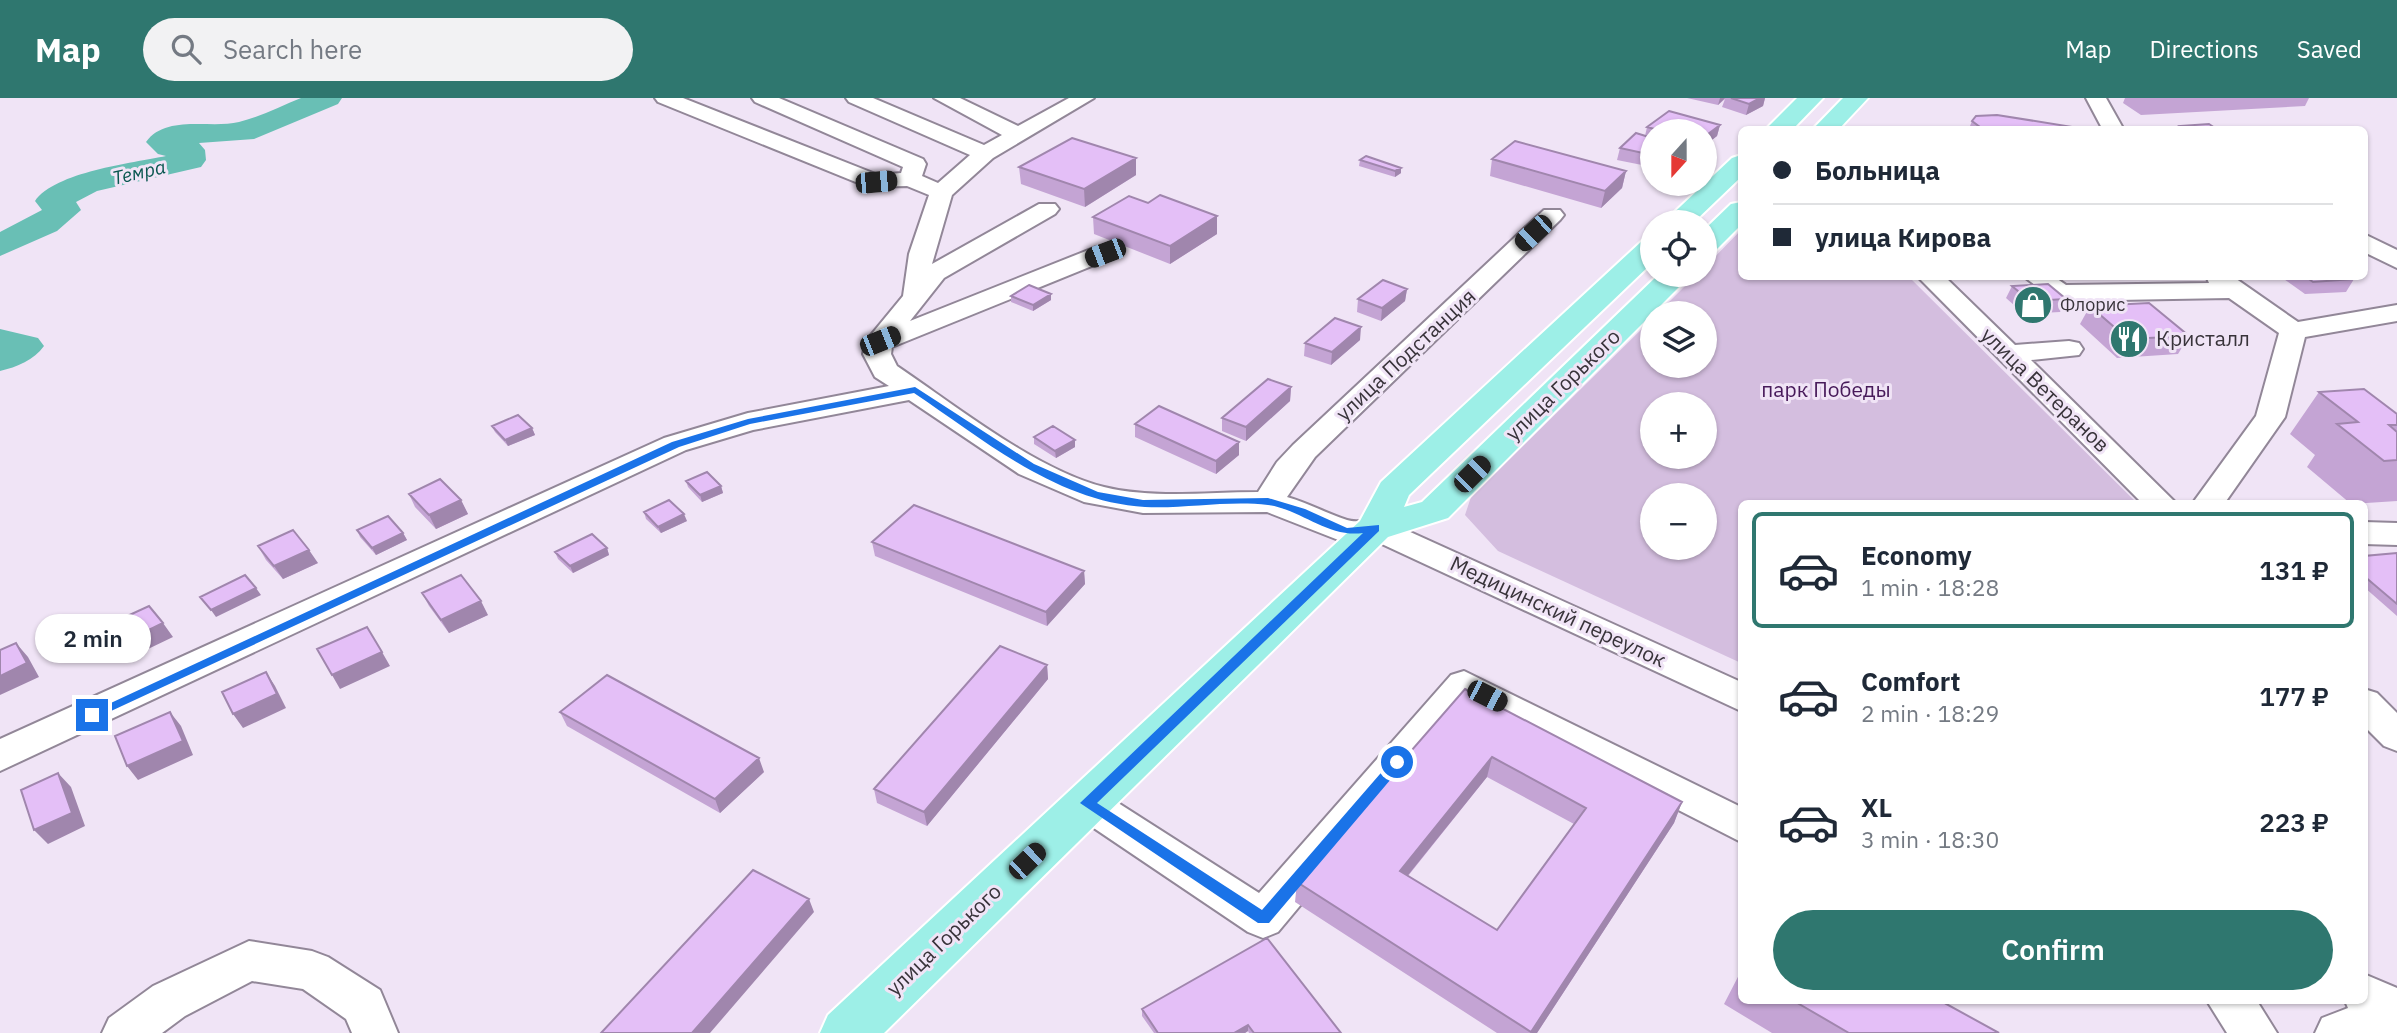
<!DOCTYPE html>
<html lang="en">
<head>
<meta charset="utf-8">
<style>
  :root { --surface:#fff; --page:#f2f2f3; --text:#1f2937; --muted:#747a83; --line:#e0e1e3; --accent:#2f776f }
  body { margin:0; font-family:"IBM Plex Sans",sans-serif; background:var(--page); color:var(--text); height:100vh; display:flex; flex-direction:column; font-size:26px; white-space:nowrap }
  * { box-sizing:border-box; margin:0 }
  p { font-size:23px; color:var(--muted) }
  .icon { flex:none; width:38px; height:38px; fill:none; stroke:currentColor; stroke-width:2; stroke-linecap:round; stroke-linejoin:round }
  .map { position:relative; flex:1; overflow:hidden }
  .details { position:absolute; left:1738px; top:402px; width:630px; height:504px; display:flex; flex-direction:column; background:var(--surface); border-radius:10px; box-shadow:0 2px 5px #0004 }
  .details>* { flex:none }
  .banner { position:absolute; left:1738px; top:28px; width:630px; height:154px; border-radius:10px; box-shadow:0 2px 5px #0004; display:grid; align-content:center; height:154px; padding:0 35px; background:var(--surface) }
  .needle { width:46px; rotate:201deg }
  .buttons { position:absolute; left:1640px; top:21px; display:grid; gap:14px }
  .buttons a { display:grid; place-items:center; width:77px; height:77px; border-radius:50%; background:var(--surface); box-shadow:0 2px 5px #0004; font-size:35px }
  .end { position:absolute; width:32px; height:32px; margin:-16px; border:9px solid #1a73e8; background:#fff; box-shadow:0 0 0 4px #fff }
  .from { border-radius:50% }
  .bubble { position:absolute; height:49px; border-radius:24px; background:var(--surface); box-shadow:0 2px 5px #0004; font-size:23px; font-weight:600; line-height:49px; text-align:center }
  .car { position:absolute; width:21px; height:42px; margin:-21px -10px; border-radius:9px; box-shadow:0 0 5px 2px #0007; background:linear-gradient(#222 24%,#8ab4d8 0 40%,#222 0 76%,#8ab4d8 0 86%,#222 0) }
  .banner b { display:flex; align-items:center; gap:24px; height:66px; font-size:26px }
  .banner b+b { border-top:2px solid var(--line) }
  .banner i { width:18px; height:18px; background:var(--text) }
  ul { padding:12px 0 0; list-style:none }
  li { display:flex; align-items:center; gap:21px; height:116px; margin:0 14px 10px; padding:0 21px; border:4px solid transparent; border-radius:10px }
  li div { flex:1 }
  li b { display:block; font-size:26px }
  li em { font-style:normal; font-weight:600 }
  li.on { border-color:var(--accent) }
  li>.icon { width:63px; height:63px; stroke-width:1.5 }
  .button { display:flex; gap:14px; margin-top:auto; padding:14px 35px }
  .button a { flex:1; height:80px; border-radius:42px; background:var(--accent); color:#fff; font-size:28px; font-weight:600; line-height:80px; text-align:center }
  header { display:flex; align-items:center; gap:42px; box-sizing:border-box; height:98px; padding:0 35px; background:var(--accent); color:#fff }
  header strong { font-size:33px }
  nav { display:flex; gap:38px; margin-inline-start:auto; font-size:24px }
  .search { width:490px; height:63px; background:var(--page); display:flex; align-items:center; gap:18px; box-sizing:border-box; padding:0 24px; border-radius:38px; color:var(--muted); font-size:26px }
  .map>svg:first-child { display:block }
  .green { fill:#d4bedf; fill-rule:evenodd }
  .lines { fill:none; stroke-linecap:round; stroke-linejoin:round }
  .river { fill:#69bfb5; fill-rule:evenodd }
  .minor-casing { stroke:#928798; stroke-width:4 }
  .major-casing { stroke:#fff; stroke-width:4 }
  .minor { fill:#fff; fill-rule:evenodd }
  .major { fill:#9defe7; fill-rule:evenodd }
  .wall { fill:#c4a4d4; fill-rule:evenodd }
  .shaded-wall { fill:#a086ad }
  .building { fill:#e4bff7; stroke:#a086ad; stroke-width:2; fill-rule:evenodd }
  .route { fill:#1a73e8 }
  .labels { text-anchor:middle; stroke-width:6; stroke-linejoin:round; paint-order:stroke }
  .far-poi-label { font-size:18px; fill:#38333a; stroke:#f0e4f6; text-anchor:start }
  .far-water-label { font-size:19px; font-style:italic; fill:#08564f; stroke:#f0e4f6 }
  .poi-label { font-size:21px; fill:#38333a; stroke:#f0e4f6; text-anchor:start }
  .street-label { font-size:21px; fill:#38333a; stroke:#f0e4f6 }
  .park-label { font-size:21px; fill:#471a5a; stroke:#f0e4f6 }
</style>
</head>
<body>
<header>
<strong>Map</strong>
<div class="search"><svg class="icon" aria-label="search" viewBox="0 0 24 24"><circle cx="10" cy="10" r="6"/><path d="M15 15l6 6"/></svg>Search here</div>
<nav><a>Map</a><a>Directions</a><a>Saved</a></nav>
</header>
<div class="map">
<svg width="2397" height="935" viewBox="0 0 2397 935">
  <rect width="100%" height="100%" fill="#f0e4f6"/>
  <path class="green" d="M 1741,132 L 1741,178 L 1909,179 L 2138,406 L 1741,406 L 1741,565 L 1498,453 L 1465,417 L 1471,399 L 1652,221 L 1652,268 L 1704,268 L 1704,215 L 1658,215 L 1696,177 L 1704,177 L 1705,169 ZM 1652,306 L 1704,306 L 1704,359 L 1652,359 ZM 1652,397 L 1704,397 L 1704,450 L 1652,450 Z"/>
  <g class="lines">
    <path class="river" d="M 301,0 L 342,0 L 338,6 L 254,41 L 199,45 L 205,52 L 206,62 L 201,69 L 97,93 L 76,104 L 81,112 L 57,133 L 0,158 L 0,134 L 42,112 L 35,103 C 55,74 132,65 166,58 L 158,56 L 146,44 C 166,16 211,31 239,24 C 260,19 281,8 301,0 Z
      M 0,231 L 38,240 L 44,248 C 34,262 17,269 0,273 Z"/>
    <g class="minor-casing">
      <path id="minor" d="M 655,0 L 683,0 L 878,77 L 901,75 L 903,69 L 755,4 L 752,0 L 779,0 L 923,61 L 926,66 L 922,78 L 938,85 L 970,57 L 849,4 L 846,0 L 873,0 L 984,47 L 1002,37 L 934,0 L 960,0 L 1018,28 L 1069,0 L 1094,0 L 993,60 L 952,97 L 932,166 L 1039,106 L 1055,106 L 1059,111 L 1055,116 L 944,180 L 910,223 L 1096,149 L 1114,149 L 1117,154 L 1114,159 L 892,249 L 891,256 L 897,268 C 955,307 1036,372 1104,389 C 1153,401 1208,394 1258,394 L 1277,364 L 1293,347 L 1544,112 L 1560,112 L 1564,117 L 1560,122 L 1315,359 L 1287,399 C 1308,405 1326,415 1347,422 C 1359,426 1373,419 1386,423 L 1741,584 L 1741,613 L 1371,441 L 1346,445 L 1267,414 L 1143,415 L 1084,404 L 1019,376 L 909,302 L 753,332 L 686,352 L 0,673 L 0,641 L 664,340 L 748,315 L 889,288 L 875,279 L 863,256 L 866,243 L 903,198 L 909,156 L 929,97 L 907,88 L 868,89 L 658,4 Z
        M 2086,0 L 2106,0 L 2124,32 L 2103,32 Z
        M 2364,136 L 2397,152 L 2397,170 L 2364,154 Z
        M 1917,178 L 1944,178 L 2015,247 L 2069,243 L 2079,245 L 2083,251 L 2079,257 L 2031,262 L 2177,406 L 2143,406 Z
        M 2023,178 L 2053,178 L 2066,187 L 2209,185 L 2206,178 L 2232,178 L 2298,224 L 2397,207 L 2397,223 L 2305,239 L 2285,319 L 2224,406 L 2192,406 L 2256,318 L 2279,235 L 2229,200 L 2061,203 L 2052,200 Z
        M 2364,424 L 2397,425 L 2397,447 L 2364,446 Z
        M 1464,573 L 1741,709 L 1741,744 L 1469,605 L 1278,834 L 1263,840 L 1248,834 L 1073,716 L 1067,705 L 1073,694 L 1087,689 L 1101,694 L 1259,795 L 1451,577 Z
        M 2364,591 L 2377,595 L 2397,615 L 2397,653 L 2384,648 L 2364,628 Z
        M 249,843 L 312,853 L 328,859 L 380,892 L 398,935 L 352,935 L 346,921 L 303,891 L 252,883 L 185,918 L 162,935 L 102,935 L 109,920 L 153,888 Z
        M 2364,876 L 2397,890 L 2397,935 L 2315,935 L 2322,920 L 2348,910 L 2345,903 L 2364,903 Z
        M 2207,903 L 2257,903 L 2277,935 L 2227,935 Z"/>
    </g>
    <g class="major-casing">
      <path id="major" d="M 1797,0 L 1823,0 L 1792,32 L 1765,32 Z
        M 1843,0 L 1868,0 L 1838,32 L 1812,32 Z
        M 1741,57 L 1741,79 L 1694,124 L 1664,124 L 1732,60 Z
        M 1741,104 L 1741,127 L 1714,154 L 1704,156 L 1704,132 L 1731,106 Z
        M 1652,141 L 1652,165 L 1409,397 L 1404,409 L 1422,404 L 1658,177 L 1689,177 L 1685,183 L 1448,420 L 1388,439 L 884,935 L 820,935 L 828,917 L 1360,423 L 1381,384 L 1642,143 Z"/>
    </g>
    <use href="#minor" class="minor"/>
    <use href="#major" class="major"/>
  </g>
  <path class="wall" d="M 1687,0 L 1765,0 L 1763,8 L 1746,17 L 1722,9 L 1725,1 L 1718,7 Z
    M 2125,0 L 2309,0 L 2305,8 L 2141,17 L 2123,5 Z
    M 1972,23 L 2085,31 L 1974,32 L 1970,28 Z
    M 1720,27 L 1717,38 L 1704,48 L 1704,33 L 1652,33 L 1652,69 L 1617,62 L 1620,50 L 1645,38 L 1647,29 Z
    M 1492,61 L 1626,73 L 1622,90 L 1601,110 L 1490,78 Z
    M 1360,62 L 1401,75 L 1395,79 L 1359,68 Z
    M 1019,69 L 1136,77 L 1085,109 L 1021,86 Z
    M 1148,105 L 1217,118 L 1217,136 L 1170,166 L 1094,136 L 1093,119 Z
    M 2282,178 L 2350,178 L 2354,181 L 2346,194 L 2305,196 L 2281,179 Z
    M 2012,188 L 2066,201 L 2060,214 L 2024,216 L 2006,200 Z
    M 1407,191 L 1405,203 L 1381,223 L 1357,214 L 1358,201 Z
    M 1051,196 L 1051,202 L 1033,213 L 1011,204 L 1011,198 Z
    M 2090,208 L 2189,238 L 2178,256 L 2117,260 L 2080,226 Z
    M 1360,242 L 1331,267 L 1304,258 L 1305,245 Z
    M 1291,289 L 1290,303 L 1246,343 L 1222,333 L 1222,320 Z
    M 2319,294 L 2397,316 L 2397,403 L 2351,406 L 2307,369 L 2315,357 L 2290,336 Z
    M 1135,326 L 1239,357 L 1216,376 L 1135,339 Z
    M 492,328 L 532,330 L 535,337 L 508,348 L 495,334 Z
    M 1034,339 L 1075,349 L 1056,360 L 1034,346 Z
    M 686,383 L 721,388 L 723,395 L 702,404 L 688,389 Z
    M 409,396 L 461,402 L 468,416 L 436,431 L 415,409 Z
    M 644,414 L 687,423 L 661,435 L 646,421 Z
    M 357,432 L 403,435 L 407,442 L 376,457 L 360,439 Z
    M 872,444 L 1084,473 L 1085,486 L 1047,528 L 875,458 Z
    M 258,448 L 318,465 L 283,481 L 266,462 Z
    M 607,450 L 609,457 L 573,475 L 558,461 L 555,454 Z
    M 2397,455 L 2397,518 L 2364,489 L 2364,458 Z
    M 422,495 L 488,517 L 449,535 L 429,508 Z
    M 1047,567 L 1048,581 L 927,728 L 877,705 L 874,691 Z
    M 1465,591 L 1682,704 L 1674,725 L 1537,935 L 1497,935 L 1295,804 L 1297,784 ZM 1487,679 L 1574,726 L 1497,832 L 1408,778 Z
    M 560,614 L 764,674 L 720,715 L 567,628 Z
    M 1741,873 L 1741,903 L 1941,903 L 1999,935 L 1772,935 L 1724,906 Z
    M 1142,911 L 1341,935 L 1249,935 L 1248,933 L 1245,935 L 1154,935 L 1142,918 Z"/>
  <path class="shaded-wall" d="M 1720,0 L 1725,0 L 1718,7 Z
    M 1760,0 L 1765,0 L 1763,8 L 1746,17 L 1749,6 Z
    M 1720,27 L 1717,38 L 1704,48 L 1704,39 Z
    M 1136,60 L 1136,77 L 1085,109 L 1084,91 Z
    M 1401,70 L 1401,75 L 1395,79 L 1395,73 Z
    M 1626,73 L 1622,90 L 1601,110 L 1605,93 Z
    M 1217,118 L 1217,136 L 1170,166 L 1170,148 Z
    M 1407,191 L 1405,203 L 1381,223 L 1382,210 Z
    M 1051,196 L 1051,202 L 1033,213 L 1033,207 Z
    M 1361,229 L 1360,242 L 1331,267 L 1332,254 Z
    M 1291,289 L 1290,303 L 1246,343 L 1246,329 Z
    M 532,330 L 535,337 L 508,348 L 505,342 Z
    M 1075,342 L 1075,349 L 1056,360 L 1055,353 Z
    M 1239,344 L 1239,357 L 1216,376 L 1216,363 Z
    M 721,388 L 723,395 L 702,404 L 700,397 Z
    M 461,402 L 468,416 L 436,431 L 429,417 Z
    M 684,416 L 687,423 L 661,435 L 658,429 Z
    M 403,435 L 407,442 L 376,457 L 372,450 Z
    M 607,450 L 609,457 L 573,475 L 570,468 Z
    M 309,452 L 318,465 L 283,481 L 274,468 Z
    M 1084,473 L 1085,486 L 1047,528 L 1046,514 Z
    M 256,490 L 261,497 L 216,519 L 211,512 Z
    M 481,503 L 488,517 L 449,535 L 441,522 Z
    M 163,525 L 173,539 L 123,563 L 112,550 Z
    M 16,545 L 28,559 L 39,579 L 0,597 L 0,578 Z
    M 382,554 L 390,568 L 340,591 L 332,577 Z
    M 1047,567 L 1048,581 L 927,728 L 924,714 Z
    M 266,574 L 275,588 L 286,610 L 243,630 L 233,616 Z
    M 170,614 L 181,628 L 193,657 L 138,682 L 127,668 Z
    M 1492,659 L 1487,679 L 1396,792 L 1400,773 Z
    M 759,660 L 764,674 L 720,715 L 715,701 Z
    M 58,675 L 71,689 L 85,728 L 48,746 L 34,732 Z
    M 1682,704 L 1674,725 L 1537,935 L 1531,935 Z
    M 809,801 L 814,814 L 710,935 L 692,935 Z
    M 1248,927 L 1248,933 L 1245,935 L 1234,935 Z"/>
  <path class="building" d="M 1731,0 L 1760,0 L 1749,6 Z
    M 1669,13 L 1720,27 L 1704,39 L 1704,33 L 1662,33 L 1647,29 Z
    M 1997,17 L 2085,31 L 2085,32 L 1984,32 L 1972,23 L 1976,18 Z
    M 2209,26 L 2218,32 L 2186,32 L 2180,28 Z
    M 1636,35 L 1652,40 L 1652,57 L 1620,50 Z
    M 1072,40 L 1136,60 L 1084,91 L 1019,69 Z
    M 1515,43 L 1626,73 L 1605,93 L 1492,61 Z
    M 1366,58 L 1401,70 L 1395,73 L 1360,62 Z
    M 1160,97 L 1217,118 L 1170,148 L 1093,119 L 1129,98 L 1148,105 Z
    M 2305,178 L 2350,178 L 2354,181 L 2313,184 Z
    M 1383,182 L 1407,191 L 1382,210 L 1358,201 Z
    M 2048,186 L 2066,201 L 2030,203 L 2012,188 Z
    M 1029,187 L 1051,196 L 1033,207 L 1011,198 Z
    M 2149,205 L 2189,238 L 2128,241 L 2090,208 Z
    M 1335,220 L 1361,229 L 1332,254 L 1305,245 Z
    M 1268,281 L 1291,289 L 1246,329 L 1222,320 Z
    M 2364,291 L 2397,316 L 2397,327 L 2389,327 L 2397,334 L 2397,362 L 2384,363 L 2337,326 L 2358,324 L 2319,294 Z
    M 1159,308 L 1239,344 L 1216,363 L 1135,326 Z
    M 518,317 L 532,330 L 505,342 L 492,328 Z
    M 1053,328 L 1075,342 L 1055,353 L 1034,339 Z
    M 707,374 L 721,388 L 700,397 L 686,383 Z
    M 440,381 L 461,402 L 429,417 L 409,396 Z
    M 669,402 L 684,416 L 658,429 L 644,414 Z
    M 914,407 L 1084,473 L 1046,514 L 872,444 Z
    M 388,418 L 403,435 L 372,450 L 357,432 Z
    M 293,432 L 309,452 L 274,468 L 258,448 Z
    M 592,436 L 607,450 L 570,468 L 555,454 Z
    M 2397,455 L 2397,506 L 2364,478 L 2364,458 Z
    M 245,477 L 256,490 L 211,512 L 200,499 Z
    M 461,477 L 481,503 L 441,522 L 422,495 Z
    M 149,508 L 163,525 L 112,550 L 99,531 Z
    M 367,529 L 382,554 L 332,577 L 317,551 Z
    M 16,545 L 27,565 L 0,578 L 0,552 Z
    M 1000,548 L 1047,567 L 924,714 L 874,691 Z
    M 266,574 L 277,596 L 233,616 L 222,594 Z
    M 607,577 L 759,660 L 715,701 L 560,614 Z
    M 1465,591 L 1682,704 L 1531,934 L 1297,784 ZM 1492,659 L 1586,710 L 1497,832 L 1400,773 Z
    M 170,614 L 183,643 L 127,668 L 115,638 Z
    M 58,675 L 72,715 L 34,732 L 21,692 Z
    M 753,772 L 809,801 L 692,935 L 601,935 Z
    M 1267,840 L 1341,935 L 1254,935 L 1248,927 L 1234,935 L 1158,935 L 1142,911 Z
    M 1794,903 L 1941,903 L 1999,935 L 1849,935 Z"/>
  <path class="route" d="M 915,289 L 1034,366 L 1098,394 L 1143,402 L 1268,400 L 1305,411 L 1347,430 L 1379,427 L 1379,433 L 1097,705 L 1262,812 L 1393,661 L 1402,661 L 1402,668 L 1269,825 L 1258,825 L 1080,705 L 1363,435 C 1328,440 1302,412 1268,407 C 1228,402 1185,411 1145,409 C 1057,404 984,342 914,295 L 750,326 L 679,349 L 96,620 L 92,621 L 85,617 L 672,344 L 748,321 Z"/>
  <defs>
    <g id="shop-disc" transform="scale(2.0125)"><circle r="9.5" fill="#2f776f" stroke="#f0e4f6"/><path d="M-5-2.5h2.3a2.7 3.5 0 0 1 5.4 0H5L5.5 6h-11ZM-1.5-2.5h3a1.5 2.3 0 0 0-3 0Z" fill="#fff"/></g>
    <g id="restaurant-disc" transform="scale(2.0125)"><circle r="9.5" fill="#2f776f" stroke="#f0e4f6"/><path d="M-5-6h1v4h1v-4h1v4h1v-4h1v5L-1.5 .5V6h-2V.5L-5-1ZM5-6V6H3V1.5H1.5Q1.5-4 5-6Z" fill="#fff"/></g>
  </defs>
  <g fill-rule="evenodd">
    <use href="#shop-disc" x="2033" y="207"/>
    <use href="#restaurant-disc" x="2129" y="241"/>
  </g>
  <g class="labels">
    <g class="far-poi-label">
      <text x="2060" y="213">Флорис</text>
    </g>
    <g class="far-water-label">
      <text transform="translate(139 74) rotate(-13)" y="7">Темра</text>
    </g>
    <g class="poi-label">
      <text x="2156" y="248">Кристалл</text>
    </g>
    <g class="street-label">
      <text transform="translate(1406 257) rotate(-43)" y="7">улица Подстанция</text>
      <text transform="translate(1563 287) rotate(-44)" y="7">улица Горького</text>
      <text transform="translate(2045 292) rotate(44)" y="7">улица Ветеранов</text>
      <text transform="translate(1558 514) rotate(25)" y="7">Медицинский переулок</text>
      <text transform="translate(944 842) rotate(-44)" y="7">улица Горького</text>
    </g>
    <g class="park-label">
      <text x="1826" y="299">парк Победы</text>
    </g>
  </g>
</svg>
<div class="buttons">
<a><svg class="needle" viewBox="-14 -14 28 28"><path d="M0-13l5 13h-10z" fill="#e53935"/><path d="M0 13l5-13h-10z" fill="#747a83"/></svg></a>
<a><svg class="icon" aria-label="locate" viewBox="0 0 24 24"><circle cx="12" cy="12" r="6"/><path d="M12 2v4M12 18v4M2 12h4M18 12h4"/></svg></a>
<a><svg class="icon" aria-label="layers" viewBox="0 0 24 24"><path d="M12 4l9 5-9 5-9-5zM3 14l9 5 9-5"/></svg></a>
<a>+</a>
<a>−</a>
</div>
<i class="end from" style="left:1397px;top:664px"></i>
<i class="end" style="left:92px;top:617px"></i>
<div class="bubble" style="left:35px;top:516px;width:116px">2 min</div>
<i class="car" style="left:876px;top:84px;rotate:85deg"></i>
<i class="car" style="left:1533px;top:135px;rotate:227deg"></i>
<i class="car" style="left:1105px;top:155px;rotate:249deg"></i>
<i class="car" style="left:880px;top:243px;rotate:68deg"></i>
<i class="car" style="left:1472px;top:376px;rotate:45deg"></i>
<i class="car" style="left:1487px;top:598px;rotate:117deg"></i>
<i class="car" style="left:1027px;top:763px;rotate:46deg"></i>
<div class="banner">
<b><i class="from"></i>Больница</b>
<b><i></i>улица Кирова</b>
</div>
<section class="details">
<ul>
<li class="on"><svg class="icon" aria-label="car" viewBox="0 0 24 24"><path d="M5 17H2v-5l4-1 3-4h7l3 4 3 1v5h-3M9 17h6M6 11h13"/><circle cx="7" cy="17" r="2"/><circle cx="17" cy="17" r="2"/></svg><div><b>Economy</b><p>1 min · 18:28</p></div><em>131 ₽</em></li>
<li><svg class="icon" aria-label="car" viewBox="0 0 24 24"><path d="M5 17H2v-5l4-1 3-4h7l3 4 3 1v5h-3M9 17h6M6 11h13"/><circle cx="7" cy="17" r="2"/><circle cx="17" cy="17" r="2"/></svg><div><b>Comfort</b><p>2 min · 18:29</p></div><em>177 ₽</em></li>
<li><svg class="icon" aria-label="car" viewBox="0 0 24 24"><path d="M5 17H2v-5l4-1 3-4h7l3 4 3 1v5h-3M9 17h6M6 11h13"/><circle cx="7" cy="17" r="2"/><circle cx="17" cy="17" r="2"/></svg><div><b>XL</b><p>3 min · 18:30</p></div><em>223 ₽</em></li>
</ul>
<div class="button"><a>Confirm</a></div>
</section>
</div>
</body>
</html>
